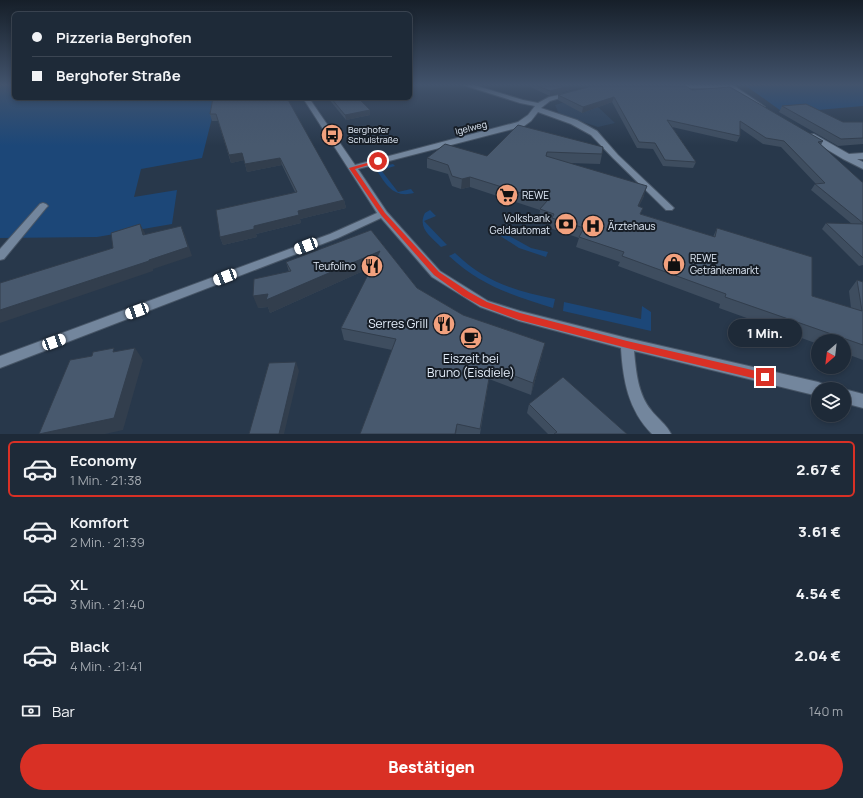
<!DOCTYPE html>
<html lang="de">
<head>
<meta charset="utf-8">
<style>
  :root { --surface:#1e2a38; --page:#263240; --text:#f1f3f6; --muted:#a1a7ae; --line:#3c4653; --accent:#d93025 }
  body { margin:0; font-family:Manrope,sans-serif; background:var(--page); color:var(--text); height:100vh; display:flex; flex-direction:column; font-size:15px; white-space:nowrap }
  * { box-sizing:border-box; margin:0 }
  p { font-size:13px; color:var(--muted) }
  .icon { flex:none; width:22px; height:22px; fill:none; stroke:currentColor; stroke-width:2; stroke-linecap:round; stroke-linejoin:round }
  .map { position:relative; height:434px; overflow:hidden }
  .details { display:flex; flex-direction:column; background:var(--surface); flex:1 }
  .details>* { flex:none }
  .guide { position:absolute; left:12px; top:12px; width:400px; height:88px; border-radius:6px; box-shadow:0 2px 6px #0003,0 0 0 1px var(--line); display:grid; align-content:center; height:88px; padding:0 20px; background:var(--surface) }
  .needle { width:26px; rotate:208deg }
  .buttons { position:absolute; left:811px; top:334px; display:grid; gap:8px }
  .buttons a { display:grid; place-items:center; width:40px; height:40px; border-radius:50%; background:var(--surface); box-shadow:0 2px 6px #0003,0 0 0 1px var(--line); font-size:20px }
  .end { position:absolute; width:18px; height:18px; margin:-9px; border:5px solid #d93025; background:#fff; box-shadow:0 0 0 2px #fff }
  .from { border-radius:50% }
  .bubble { position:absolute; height:28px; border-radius:14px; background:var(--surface); box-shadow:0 2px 6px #0003,0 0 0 1px var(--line); font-size:13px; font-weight:800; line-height:28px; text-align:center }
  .car { position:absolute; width:12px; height:24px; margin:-12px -6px; border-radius:5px; box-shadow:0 0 3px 1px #0007; background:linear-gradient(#fff 24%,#345 0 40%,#fff 0 76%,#345 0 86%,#fff 0) }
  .guide b { display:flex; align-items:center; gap:14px; height:38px; font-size:15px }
  .guide b+b { border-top:1px solid var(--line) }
  .guide i { width:10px; height:10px; background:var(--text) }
  ul { padding:7px 0 0; list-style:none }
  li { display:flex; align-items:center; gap:12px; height:56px; margin:0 8px 6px; padding:0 12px; border:2px solid transparent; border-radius:6px }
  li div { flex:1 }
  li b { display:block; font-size:15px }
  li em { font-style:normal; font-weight:800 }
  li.current { border-color:var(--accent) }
  li>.icon { width:36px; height:36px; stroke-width:1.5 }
  .pay { display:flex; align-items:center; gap:10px; height:44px; padding:0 20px; font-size:15px }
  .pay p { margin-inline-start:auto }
  .button { display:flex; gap:8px; margin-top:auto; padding:8px 20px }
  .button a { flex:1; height:46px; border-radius:24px; background:var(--accent); color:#fff; font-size:16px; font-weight:800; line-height:46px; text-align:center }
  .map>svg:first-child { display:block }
  .built { fill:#2c415a }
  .green { fill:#1c4778 }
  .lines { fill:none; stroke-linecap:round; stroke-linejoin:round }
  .minor-casing { stroke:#475566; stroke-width:2 }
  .minor { fill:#73869d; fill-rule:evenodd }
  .wall { fill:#3e4d5f }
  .shaded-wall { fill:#323e4d }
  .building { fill:#48596e; stroke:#323e4d }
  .route { fill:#d93025 }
  .labels { text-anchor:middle; stroke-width:4; stroke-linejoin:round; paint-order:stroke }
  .far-street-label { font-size:9px; fill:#e4eefb; stroke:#171e27 }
  .far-poi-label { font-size:9px; fill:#e4eefb; stroke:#171e27; text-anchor:start }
  .poi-label { font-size:10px; fill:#e4eefb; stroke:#171e27; text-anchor:start }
  .near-poi-label { font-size:12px; fill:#e4eefb; stroke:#171e27; text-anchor:end }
</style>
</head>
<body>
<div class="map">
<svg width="863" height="434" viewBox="0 0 863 434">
  <rect width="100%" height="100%" fill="#28384b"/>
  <path class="built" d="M 578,98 L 598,107 L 615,123 L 598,127 L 559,114 L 555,105 Z"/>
  <path class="green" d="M 14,85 L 14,98 L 217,98 L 202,158 L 141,169 L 134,197 L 177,190 L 172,224 L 97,237 L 0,238 L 0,86 Z
    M 863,85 L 863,106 L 784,113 L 746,86 Z
    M 393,164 L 395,166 L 381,170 L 398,192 L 411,189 L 414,193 C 394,198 387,186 377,171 L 384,166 Z
    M 430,210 L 436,216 L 424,221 L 447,245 L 441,247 C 431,237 417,228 425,213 Z
    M 504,233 L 531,248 L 548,252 L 546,257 L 519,248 L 499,235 Z
    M 455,253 C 485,282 515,291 555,299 L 553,308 C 512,295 481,286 449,256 Z
    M 564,302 L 641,319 L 642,306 L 651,312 L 651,331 L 563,311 Z"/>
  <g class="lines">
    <g class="minor-casing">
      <path id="minor" d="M 463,85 L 474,85 L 523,100 L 538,103 L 549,97 L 573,92 L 573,94 L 550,101 L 541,108 L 577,120 L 597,131 L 618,155 L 674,208 L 672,210 L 666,210 L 613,158 L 591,135 L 571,124 L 538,112 L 531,121 L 524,126 L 358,169 L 387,212 L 440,271 L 488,301 L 520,311 L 627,338 L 818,382 L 823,384 L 825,389 L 818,389 L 818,396 L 634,351 C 636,372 638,394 651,410 C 657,418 667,425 671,434 L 652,434 C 628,410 623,380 621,348 L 519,321 L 480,307 L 432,277 L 381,218 L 338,238 L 0,368 L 0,356 L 330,234 L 377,213 L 303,98 L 309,98 L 355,165 L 518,122 L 528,115 L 535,106 L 520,103 Z
        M 671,85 L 733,85 L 765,107 L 763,108 L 759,108 L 728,88 L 674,88 Z
        M 808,134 L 814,134 L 849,154 L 863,153 L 863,159 L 857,159 L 863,162 L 863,169 L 843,159 L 808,138 Z
        M 43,203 L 46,204 L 48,206 L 46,208 L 4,259 L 0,260 L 0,249 L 40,204 Z
        M 844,389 L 863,394 L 863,408 L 844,403 Z"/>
    </g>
    <use href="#minor" class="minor"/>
  </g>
  <path class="wall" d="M 528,86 L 583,86 L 550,96 Z
    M 692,90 L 823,141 L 821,145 L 862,182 L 863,182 L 863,265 L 859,266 L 822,229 L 826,223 L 852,224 L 811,190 L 815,184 L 816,184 L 781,147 L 763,144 L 740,128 L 740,136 L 737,142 L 672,127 L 696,162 L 693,168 L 663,166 L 653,149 L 637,148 L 612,102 L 582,113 L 558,100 L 558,95 Z
    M 213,98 L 344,200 L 346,208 L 300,219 L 301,223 L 256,234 L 257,237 L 223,245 L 220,237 L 295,192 L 282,165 L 247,172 L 244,160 L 231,163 L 218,121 L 212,121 L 210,114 Z
    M 328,98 L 358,98 L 370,110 L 370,115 L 346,120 Z
    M 782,106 L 843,122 L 863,122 L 863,144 L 838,146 L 779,112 Z
    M 518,125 L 602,154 L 600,164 L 569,163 L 644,196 L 639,206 L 641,214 L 713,237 L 717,228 L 812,296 L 851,308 L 849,291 L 857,280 L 863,282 L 863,360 L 844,353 L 844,341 L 818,341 L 818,344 L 719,308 L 720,304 L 618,266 L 620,262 L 576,247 L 579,238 L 550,228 L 551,224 L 539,219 L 540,210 L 470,187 L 461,189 L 452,186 L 448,174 L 427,168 L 427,158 L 487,156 Z
    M 371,230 L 417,288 L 463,315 L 542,355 L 531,395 L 489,379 L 480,434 L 360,434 L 392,350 L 344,340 L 341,328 L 372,267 L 270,313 L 268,307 L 258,308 L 289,272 L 286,262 Z
    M 529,404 L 627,434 L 548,434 L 527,413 Z"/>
  <path class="shaded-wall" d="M 569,86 L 583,86 L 550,96 L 550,91 Z
    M 614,97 L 612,102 L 582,113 L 583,107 Z
    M 370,110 L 370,115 L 346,120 L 345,115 Z
    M 242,153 L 245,160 L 231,163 L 229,155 Z
    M 280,158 L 282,165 L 247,172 L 245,164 Z
    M 470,177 L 470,187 L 461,189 L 462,179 Z
    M 647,186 L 644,196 L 634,216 L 638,206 Z
    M 344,200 L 346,208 L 300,219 L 301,223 L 256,234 L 257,237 L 223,245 L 220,237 L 298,211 Z
    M 140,224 L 145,233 L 147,244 L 143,235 Z
    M 181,226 L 185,235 L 192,256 L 153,269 L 153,271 L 0,323 L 0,310 Z
    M 380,251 L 381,263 L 270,313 L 268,307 L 258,308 L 253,296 Z
    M 545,343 L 542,355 L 531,395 L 533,383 Z
    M 135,348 L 143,360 L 123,430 L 105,434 L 39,434 Z
    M 296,362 L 299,371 L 284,434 L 279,434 Z
    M 457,424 L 456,434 L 455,434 Z"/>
  <path class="building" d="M 538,86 L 569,86 L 550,91 Z
    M 592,86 L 686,86 L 692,90 L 730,87 L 823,141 L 818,142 L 862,182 L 863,182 L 863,223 L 815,184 L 825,183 L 784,141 L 766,138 L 740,121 L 740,136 L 667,120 L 696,162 L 665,160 L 655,143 L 639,142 L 614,97 L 583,107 L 558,95 Z
    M 213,98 L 287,98 L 344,200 L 298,211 L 299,215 L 254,226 L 254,229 L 220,237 L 216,210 L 297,192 L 280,158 L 245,164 L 242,153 L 229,155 L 216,114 L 210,114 Z
    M 331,98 L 358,98 L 370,110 L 345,115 Z
    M 806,104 L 843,122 L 863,122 L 863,138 L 841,139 L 782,106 Z
    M 518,125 L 603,147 L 602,154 L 547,152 L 546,156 L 647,186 L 638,206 L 643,208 L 640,214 L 715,237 L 717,228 L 812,257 L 812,296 L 862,311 L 857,280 L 863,282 L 863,345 L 725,297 L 726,294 L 622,256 L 624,252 L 579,237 L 584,228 L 552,218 L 554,214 L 540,209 L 547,201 L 470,177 L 462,179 L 452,176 L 448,165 L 427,158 L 445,144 L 487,156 Z
    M 826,223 L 863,224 L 863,258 Z
    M 140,224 L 143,235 L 181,226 L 188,247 L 149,260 L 149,261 L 0,310 L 0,283 L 113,248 L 111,233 Z
    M 371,230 L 417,288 L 463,315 L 545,343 L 533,383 L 491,367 L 480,429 L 457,424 L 455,434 L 360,434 L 396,339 L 341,328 L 380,251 L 266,300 L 268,294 L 253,296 L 254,279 L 291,271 L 286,262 Z
    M 114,348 L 113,352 L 135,348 L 114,418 L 39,434 L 70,360 L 92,356 L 93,352 Z
    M 296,362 L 279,434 L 249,434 L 269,363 Z
    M 563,377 L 627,434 L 554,434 L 557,432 L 529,404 Z"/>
  <linearGradient id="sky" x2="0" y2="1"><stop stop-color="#161f29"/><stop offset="0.58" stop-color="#42536c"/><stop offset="1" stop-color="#42536c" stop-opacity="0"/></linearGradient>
  <rect width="863" height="146" fill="url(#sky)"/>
  <path class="route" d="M 378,160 L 380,161 L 379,162 L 355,169 L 385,213 L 439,272 L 469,292 L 487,302 L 520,313 L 627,341 L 765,373 L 768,374 L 769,377 L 768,380 L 765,381 L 627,348 L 519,320 L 481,306 L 463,296 L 434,275 L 381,215 L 349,168 Z"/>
  <defs>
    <g id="bus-disc" transform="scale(1.15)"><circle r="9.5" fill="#f2a17e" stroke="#171e27"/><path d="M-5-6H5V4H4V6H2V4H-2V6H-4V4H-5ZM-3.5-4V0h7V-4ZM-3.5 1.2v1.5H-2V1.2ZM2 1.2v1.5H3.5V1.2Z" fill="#111"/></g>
    <g id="supermarket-disc" transform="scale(1.15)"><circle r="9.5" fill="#f2a17e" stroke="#171e27"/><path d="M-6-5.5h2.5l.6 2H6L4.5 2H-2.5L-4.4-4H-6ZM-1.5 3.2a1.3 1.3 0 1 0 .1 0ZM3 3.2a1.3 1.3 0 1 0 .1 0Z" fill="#111"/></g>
    <g id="bank-disc" transform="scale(1.15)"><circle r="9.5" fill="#f2a17e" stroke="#171e27"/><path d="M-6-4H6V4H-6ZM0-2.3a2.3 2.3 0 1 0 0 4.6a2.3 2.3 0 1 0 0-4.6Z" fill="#111"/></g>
    <g id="hospital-disc" transform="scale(1.15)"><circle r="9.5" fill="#f2a17e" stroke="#171e27"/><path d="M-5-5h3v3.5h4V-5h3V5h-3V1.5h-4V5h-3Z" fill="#111"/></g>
    <g id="shop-disc" transform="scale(1.15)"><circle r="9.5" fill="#f2a17e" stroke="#171e27"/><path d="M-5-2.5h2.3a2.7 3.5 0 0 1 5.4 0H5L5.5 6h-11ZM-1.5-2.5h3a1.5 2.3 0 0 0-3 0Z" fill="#111"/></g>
    <g id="restaurant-disc" transform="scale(1.15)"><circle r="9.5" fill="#f2a17e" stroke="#171e27"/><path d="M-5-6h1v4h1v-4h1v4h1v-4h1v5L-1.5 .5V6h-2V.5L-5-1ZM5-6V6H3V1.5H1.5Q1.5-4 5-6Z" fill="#111"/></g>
    <g id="cafe-disc" transform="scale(1.15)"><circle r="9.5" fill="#f2a17e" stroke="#171e27"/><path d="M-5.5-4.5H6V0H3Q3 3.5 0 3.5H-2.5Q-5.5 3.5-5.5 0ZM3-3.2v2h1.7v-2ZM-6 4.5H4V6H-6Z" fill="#111"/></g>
  </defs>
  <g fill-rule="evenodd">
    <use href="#bus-disc" x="332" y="135"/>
    <use href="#supermarket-disc" x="507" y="195"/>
    <use href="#bank-disc" x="566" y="224"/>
    <use href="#hospital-disc" x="593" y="226"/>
    <use href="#shop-disc" x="674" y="264"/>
    <use href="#restaurant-disc" x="372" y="266"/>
    <use href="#restaurant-disc" x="444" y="324"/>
    <use href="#cafe-disc" x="471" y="338"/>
  </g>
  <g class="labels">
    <g class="far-street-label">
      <text transform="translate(471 128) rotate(-14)" y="3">Igelweg</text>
    </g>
    <g class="far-poi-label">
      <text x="348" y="133">Berghofer<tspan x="348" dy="10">Schulstraße</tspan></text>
    </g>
    <g class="poi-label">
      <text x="522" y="199">REWE</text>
      <text x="550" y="222" text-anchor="end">Volksbank<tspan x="550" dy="12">Geldautomat</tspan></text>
      <text x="608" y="230">Ärztehaus</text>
      <text x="690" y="262">REWE<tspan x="690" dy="12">Getränkemarkt</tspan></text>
      <text x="356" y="270" text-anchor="end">Teufolino</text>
    </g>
    <g class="near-poi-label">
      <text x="428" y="328">Serres Grill</text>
      <text x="471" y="363" text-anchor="middle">Eiszeit bei<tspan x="471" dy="14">Bruno (Eisdiele)</tspan></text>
    </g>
  </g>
</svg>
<div class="buttons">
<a><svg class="needle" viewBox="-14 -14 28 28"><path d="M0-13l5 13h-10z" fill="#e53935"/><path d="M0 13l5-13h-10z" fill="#a1a7ae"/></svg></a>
<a><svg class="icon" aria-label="layers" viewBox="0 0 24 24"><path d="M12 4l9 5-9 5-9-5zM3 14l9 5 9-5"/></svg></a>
</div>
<i class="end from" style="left:378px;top:161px"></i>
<i class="end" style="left:765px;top:377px"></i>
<div class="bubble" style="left:728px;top:319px;width:74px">1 Min.</div>
<i class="car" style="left:306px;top:246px;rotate:249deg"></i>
<i class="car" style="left:225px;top:277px;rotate:249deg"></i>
<i class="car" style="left:137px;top:311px;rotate:250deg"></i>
<i class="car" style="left:54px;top:342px;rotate:70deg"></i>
<div class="guide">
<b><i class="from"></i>Pizzeria Berghofen</b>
<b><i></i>Berghofer Straße</b>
</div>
</div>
<section class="details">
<ul>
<li class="current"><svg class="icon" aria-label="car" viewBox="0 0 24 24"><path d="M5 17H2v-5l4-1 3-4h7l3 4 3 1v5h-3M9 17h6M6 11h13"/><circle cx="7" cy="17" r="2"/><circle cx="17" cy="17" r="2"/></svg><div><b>Economy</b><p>1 Min. · 21:38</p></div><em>2.67 €</em></li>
<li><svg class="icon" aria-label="car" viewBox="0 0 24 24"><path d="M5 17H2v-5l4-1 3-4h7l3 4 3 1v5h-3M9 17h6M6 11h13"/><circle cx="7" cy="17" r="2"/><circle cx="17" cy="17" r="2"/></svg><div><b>Komfort</b><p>2 Min. · 21:39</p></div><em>3.61 €</em></li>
<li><svg class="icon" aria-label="car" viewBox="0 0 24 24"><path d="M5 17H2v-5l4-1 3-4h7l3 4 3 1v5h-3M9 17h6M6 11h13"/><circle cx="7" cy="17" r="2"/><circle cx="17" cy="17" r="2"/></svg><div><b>XL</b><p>3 Min. · 21:40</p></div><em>4.54 €</em></li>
<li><svg class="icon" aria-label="car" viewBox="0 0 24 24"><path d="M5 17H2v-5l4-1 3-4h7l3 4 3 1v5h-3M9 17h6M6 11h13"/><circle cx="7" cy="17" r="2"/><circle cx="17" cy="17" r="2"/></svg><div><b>Black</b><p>4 Min. · 21:41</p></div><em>2.04 €</em></li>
</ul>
<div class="pay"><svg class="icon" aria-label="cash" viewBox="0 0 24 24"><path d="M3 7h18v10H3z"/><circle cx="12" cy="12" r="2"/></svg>Bar<p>140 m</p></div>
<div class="button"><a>Bestätigen</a></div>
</section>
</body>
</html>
